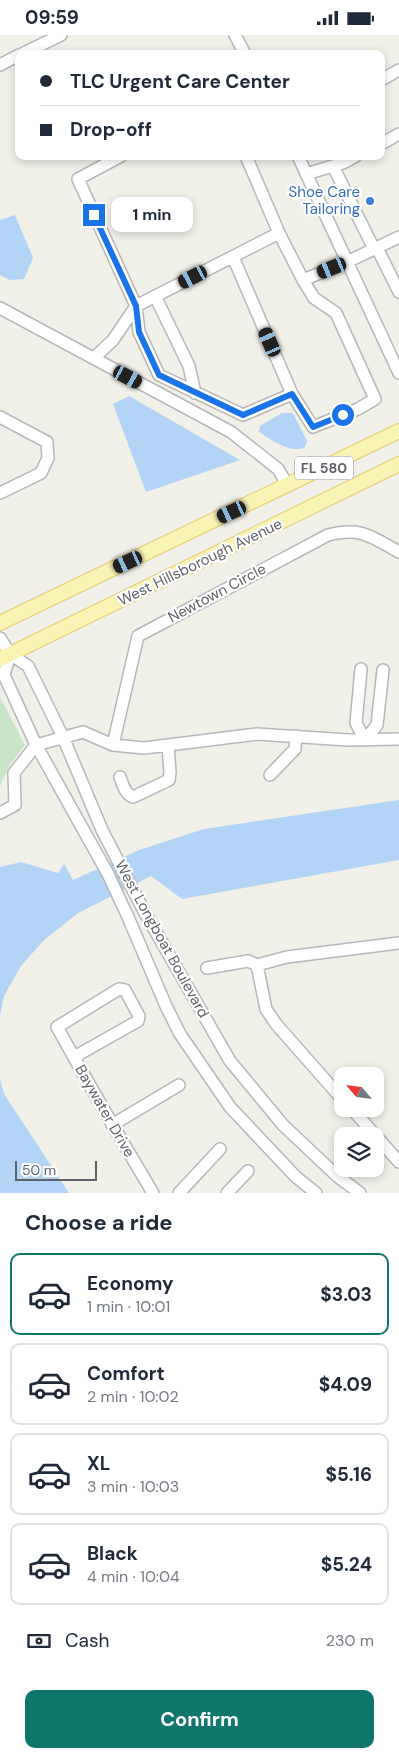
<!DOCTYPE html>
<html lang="en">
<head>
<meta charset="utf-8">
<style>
  :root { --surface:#fff; --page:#f6f6f7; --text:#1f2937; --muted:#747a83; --line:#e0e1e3; --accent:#0f766e }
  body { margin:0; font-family:"DM Sans",sans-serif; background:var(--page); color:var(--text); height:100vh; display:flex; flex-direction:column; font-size:19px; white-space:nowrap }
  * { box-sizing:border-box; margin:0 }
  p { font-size:16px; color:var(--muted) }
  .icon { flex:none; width:28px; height:28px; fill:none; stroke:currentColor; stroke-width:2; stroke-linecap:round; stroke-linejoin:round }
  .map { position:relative; height:1158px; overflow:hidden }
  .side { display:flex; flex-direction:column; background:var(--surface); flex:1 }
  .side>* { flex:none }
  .guide { position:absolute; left:15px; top:15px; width:370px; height:110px; border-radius:10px; box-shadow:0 2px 8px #0003; display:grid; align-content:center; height:110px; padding:0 25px; background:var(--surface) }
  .needle { width:32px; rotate:298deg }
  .tools { position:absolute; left:334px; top:1032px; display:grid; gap:10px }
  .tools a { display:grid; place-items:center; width:50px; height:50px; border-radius:10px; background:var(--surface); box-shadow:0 2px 8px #0003; font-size:25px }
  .scale { position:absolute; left:15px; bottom:12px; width:82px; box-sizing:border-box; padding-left:5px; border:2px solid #5f6267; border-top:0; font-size:14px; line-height:18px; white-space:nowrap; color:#5f6267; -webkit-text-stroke:4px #fff; paint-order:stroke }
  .end { position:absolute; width:22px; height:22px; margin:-11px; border:6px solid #1a73e8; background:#fff; box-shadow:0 0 0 2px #fff }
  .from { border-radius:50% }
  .bubble { position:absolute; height:35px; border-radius:10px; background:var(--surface); box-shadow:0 2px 8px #0003; font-size:16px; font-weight:700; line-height:35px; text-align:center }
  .car { position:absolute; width:15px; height:30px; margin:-15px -8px; border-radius:6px; box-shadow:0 0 4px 1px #0007; background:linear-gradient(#222 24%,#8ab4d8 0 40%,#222 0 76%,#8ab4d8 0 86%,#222 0) }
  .guide b { display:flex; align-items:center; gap:18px; height:48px; font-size:19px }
  .guide b+b { border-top:1px solid var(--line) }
  .guide i { width:12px; height:12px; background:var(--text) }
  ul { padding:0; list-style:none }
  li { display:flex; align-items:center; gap:15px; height:82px; margin:0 10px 8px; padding:0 15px; border:2px solid var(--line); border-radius:10px }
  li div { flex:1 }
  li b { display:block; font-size:19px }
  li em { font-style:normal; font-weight:700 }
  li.active { border-color:var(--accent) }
  li>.icon { width:45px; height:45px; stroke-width:1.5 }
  h2 { padding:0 25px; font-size:22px; line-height:60px }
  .pay { display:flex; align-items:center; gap:12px; height:55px; padding:0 25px; font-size:19px }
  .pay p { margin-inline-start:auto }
  .button { display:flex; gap:10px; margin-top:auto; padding:10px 25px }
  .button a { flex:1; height:58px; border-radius:10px; background:var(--accent); color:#fff; font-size:20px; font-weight:700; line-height:58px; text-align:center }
  .status { display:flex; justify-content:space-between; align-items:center; height:35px; padding:0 25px; background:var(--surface); direction:ltr }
  .status svg { height:14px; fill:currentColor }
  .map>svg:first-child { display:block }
  .green { fill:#c8e5ca }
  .water { fill:#b1d4f7 }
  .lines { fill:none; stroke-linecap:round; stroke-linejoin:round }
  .minor-casing { stroke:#b5b7bb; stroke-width:14 }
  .major-casing { stroke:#e5cb6c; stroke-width:16 }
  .minor { stroke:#fff; stroke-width:11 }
  .major { stroke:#f8f2b5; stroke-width:14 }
  .route { stroke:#1a73e8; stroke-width:6 }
  .shop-dot { fill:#3f7fe0; stroke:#fff; stroke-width:2 }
  .labels { text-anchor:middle; stroke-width:4.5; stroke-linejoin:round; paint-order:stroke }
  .shield { fill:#fff; stroke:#8f9195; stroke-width:1 }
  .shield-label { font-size:14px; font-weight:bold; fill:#5f6267 }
  .shop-label { font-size:15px; fill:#366cbe; stroke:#fff; text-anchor:end }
  .street-label { font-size:15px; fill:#5f6267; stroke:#fff }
</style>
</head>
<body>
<div class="status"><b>09:59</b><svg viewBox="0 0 49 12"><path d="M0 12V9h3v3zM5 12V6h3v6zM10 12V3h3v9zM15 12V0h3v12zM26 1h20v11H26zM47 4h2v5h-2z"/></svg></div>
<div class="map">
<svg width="399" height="1158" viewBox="0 0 399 1158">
  <rect width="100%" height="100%" fill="#f0efe8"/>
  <path class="green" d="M 0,662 L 25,710 L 10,729 L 0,751 Z"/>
  <path class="water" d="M 15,180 L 33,223 L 24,244 L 10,245 L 0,240 L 0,185 Z
    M 129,361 L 240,425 L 146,457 L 113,369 Z
    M 282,378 L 291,378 L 294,380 L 307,406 L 305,412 C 292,420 270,404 259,397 L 260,391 Z
    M 399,765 L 399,825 L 182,864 L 151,841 L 78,878 L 44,905 L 21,931 L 4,961 L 0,981 L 0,832 L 21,827 L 58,838 L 64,829 L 73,845 L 139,815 L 204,794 Z
    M 0,1043 L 4,1059 L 69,1158 L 0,1158 Z"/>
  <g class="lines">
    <g class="minor-casing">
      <path id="minor" d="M 235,0 L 245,19
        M 22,19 L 61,0
        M 0,30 L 19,20
        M 381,45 L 399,35
        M 381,109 L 399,99
        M 246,121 L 279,198
        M 298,121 L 399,338
        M 333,131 L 374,214
        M 306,139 L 343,128 L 356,121
        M 377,213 L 399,257
        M 233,222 L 292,359 L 243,380 L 159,340 L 139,297 L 136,271 L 279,198 L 303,245 L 347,227 L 399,202
        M 155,261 L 189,331 L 195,358
        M 0,273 L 231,397 L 278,434 L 288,451
        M 94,323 L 113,305 L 136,271 L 78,144 L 121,121
        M 292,359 L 313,392 L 358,374 L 375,364 L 336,278 L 314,263 L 303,245
        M 0,382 L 47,407 L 48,423 L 41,438 L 0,458
        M 0,603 L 10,619 L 28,631 L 63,702 L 102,795 L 145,878 L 230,1026 L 283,1090 L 337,1141 L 360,1158
        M 10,619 L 4,640 L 36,710 L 108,839 L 128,882 L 166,971 L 180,999 L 230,1072 L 296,1142 L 316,1158
        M 361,634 L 356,688 L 365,705 L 377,690 L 383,635
        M 113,710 L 144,713 L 257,699 L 348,705 L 399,704
        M 270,740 L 295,714 L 296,701
        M 120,742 C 123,750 125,759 133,762 L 169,745 L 170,737 L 168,710
        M 0,778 L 15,770 L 14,738 L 36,710 L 83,697 L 113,710 L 138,601 L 328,500 C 362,492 370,501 399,517
        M 207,933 L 248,926 L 257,930
        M 74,1022 L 138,986 L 139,981 L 125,955 L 119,954 L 57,992 C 88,1048 120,1103 153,1158
        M 342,1064 L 276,989 L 266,974 L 257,930 L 287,922 L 399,908
        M 352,1074 L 399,1127
        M 112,1090 L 179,1050
        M 179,1158 L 220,1114
        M 227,1158 L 248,1136"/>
    </g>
    <g class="major-casing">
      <path id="major" d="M 0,588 L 399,396
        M 0,624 L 399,429"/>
    </g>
    <use href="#minor" class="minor"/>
    <use href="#major" class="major"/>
  </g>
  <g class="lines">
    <path class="route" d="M 94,180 L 136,271 L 139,297 L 159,340 L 243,380 L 292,359 L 313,392 L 343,380"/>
  </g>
  <circle class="shop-dot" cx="370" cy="166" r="5"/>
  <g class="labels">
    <rect class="shield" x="295" y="421.5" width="58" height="23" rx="4"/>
    <g class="shield-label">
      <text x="324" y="438">FL 580</text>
    </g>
    <g class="shop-label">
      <text x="360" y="162">Shoe Care<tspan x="360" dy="17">Tailoring</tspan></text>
    </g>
    <g class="street-label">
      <text transform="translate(200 527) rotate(-26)" y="5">West Hillsborough Avenue</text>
      <text transform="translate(217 558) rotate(-28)" y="5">Newtown Circle</text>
      <text transform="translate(162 904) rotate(61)" y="5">West Longboat Boulevard</text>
      <text transform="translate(105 1076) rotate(60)" y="5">Baywater Drive</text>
    </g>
  </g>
</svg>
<div class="tools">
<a><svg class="needle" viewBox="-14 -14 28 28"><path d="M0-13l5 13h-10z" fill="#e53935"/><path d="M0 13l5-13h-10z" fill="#747a83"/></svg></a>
<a><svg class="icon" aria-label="layers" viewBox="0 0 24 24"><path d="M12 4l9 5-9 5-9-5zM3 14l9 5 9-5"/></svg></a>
</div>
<div class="scale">50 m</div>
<i class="end from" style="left:343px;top:380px"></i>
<i class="end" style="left:94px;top:180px"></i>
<div class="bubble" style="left:111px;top:162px;width:82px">1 min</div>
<i class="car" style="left:332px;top:233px;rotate:248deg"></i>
<i class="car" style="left:193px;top:242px;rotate:243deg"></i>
<i class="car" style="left:270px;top:307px;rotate:336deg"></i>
<i class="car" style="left:128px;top:342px;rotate:118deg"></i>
<i class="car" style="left:232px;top:477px;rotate:245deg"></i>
<i class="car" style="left:128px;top:527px;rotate:245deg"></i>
<div class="guide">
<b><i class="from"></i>TLC Urgent Care Center</b>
<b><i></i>Drop-off</b>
</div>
</div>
<section class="side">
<h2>Choose a ride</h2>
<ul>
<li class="active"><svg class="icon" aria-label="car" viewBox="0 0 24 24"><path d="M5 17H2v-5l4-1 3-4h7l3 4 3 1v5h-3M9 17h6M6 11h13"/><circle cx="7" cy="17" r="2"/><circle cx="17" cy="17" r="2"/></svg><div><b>Economy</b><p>1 min · 10:01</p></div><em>$3.03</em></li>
<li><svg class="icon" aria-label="car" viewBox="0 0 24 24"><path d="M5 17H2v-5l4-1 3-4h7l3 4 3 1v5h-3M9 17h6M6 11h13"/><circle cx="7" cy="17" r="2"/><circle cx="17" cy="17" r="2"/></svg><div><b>Comfort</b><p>2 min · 10:02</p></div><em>$4.09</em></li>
<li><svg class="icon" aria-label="car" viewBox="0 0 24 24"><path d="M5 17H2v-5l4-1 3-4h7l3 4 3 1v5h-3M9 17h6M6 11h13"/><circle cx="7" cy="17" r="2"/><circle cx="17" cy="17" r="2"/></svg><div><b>XL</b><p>3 min · 10:03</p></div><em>$5.16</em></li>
<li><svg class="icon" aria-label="car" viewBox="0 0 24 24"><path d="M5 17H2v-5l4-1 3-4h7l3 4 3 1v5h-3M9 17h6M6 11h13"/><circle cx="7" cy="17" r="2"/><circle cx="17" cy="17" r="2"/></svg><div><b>Black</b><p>4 min · 10:04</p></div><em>$5.24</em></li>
</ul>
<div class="pay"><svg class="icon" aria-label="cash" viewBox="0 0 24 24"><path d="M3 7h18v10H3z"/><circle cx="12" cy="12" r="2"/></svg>Cash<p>230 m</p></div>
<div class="button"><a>Confirm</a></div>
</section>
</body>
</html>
